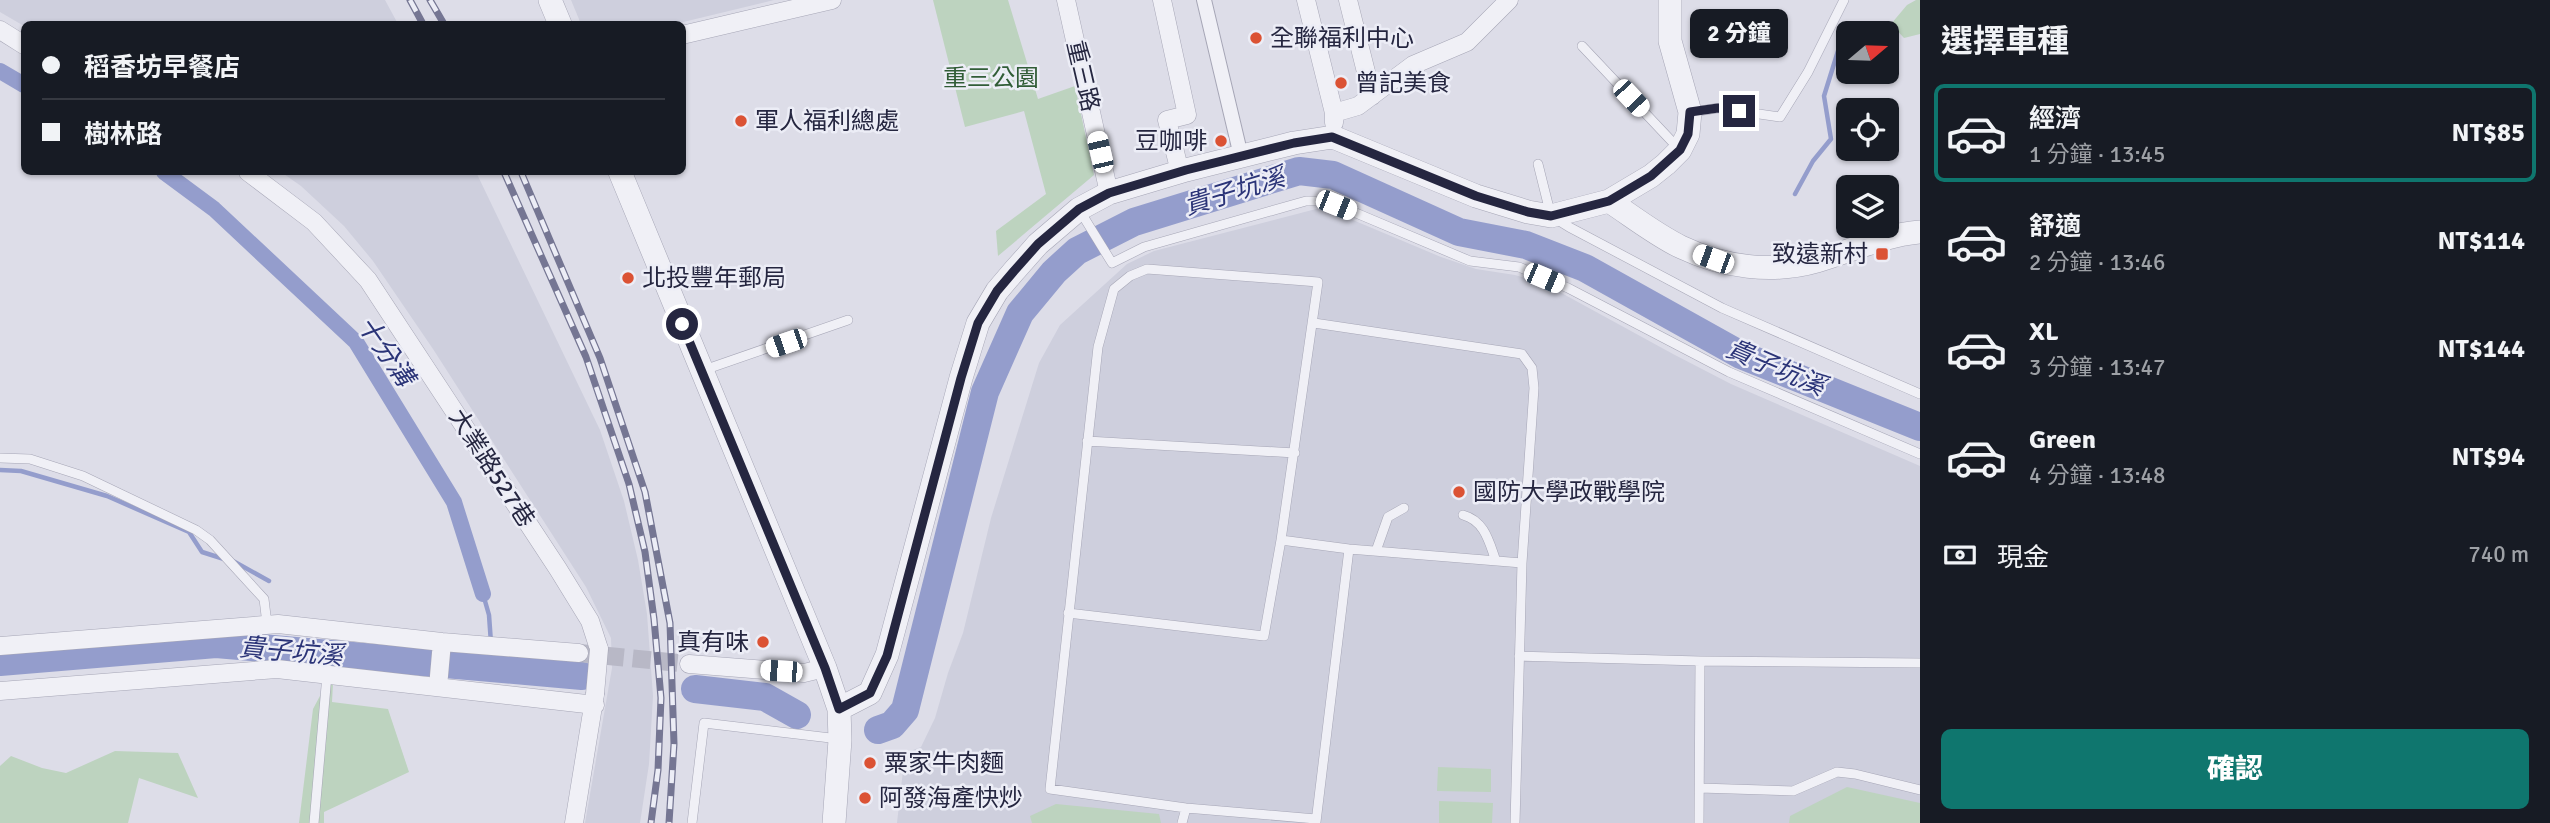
<!DOCTYPE html>
<html lang="zh-TW">
<head>
<meta charset="utf-8">
<style>
  :root { --surface:#171b24; --page:#20242c; --text:#f1f3f6; --muted:#9ea1a6; --line:#363941; --accent:#0f766e }
  body { margin:0; font-family:Signika,"Noto Sans TC",sans-serif; background:var(--page); color:var(--text); height:100vh; display:flex; flex-direction:column; font-size:26px; white-space:nowrap }
  * { box-sizing:border-box; margin:0 }
  p { font-size:23px; color:var(--muted) }
  .icon { flex:none; width:38px; height:38px; fill:none; stroke:currentColor; stroke-width:2; stroke-linecap:round; stroke-linejoin:round }
  .map { position:relative; flex:1; overflow:hidden }
  .side { display:flex; flex-direction:column; background:var(--surface); width:630px }
  .side>* { flex:none }
  .guide { position:absolute; left:21px; top:21px; width:665px; height:154px; border-radius:10px; box-shadow:0 2px 5px #0004; display:grid; align-content:center; height:154px; padding:0 21px; background:var(--surface) }
  .needle { width:46px; rotate:71deg }
  .tools { position:absolute; left:1836px; top:21px; display:grid; gap:14px }
  .tools a { display:grid; place-items:center; width:63px; height:63px; border-radius:10px; background:var(--surface); box-shadow:0 2px 5px #0004; font-size:35px }
  .end { position:absolute; width:32px; height:32px; margin:-16px; border:9px solid #252640; background:#fff; box-shadow:0 0 0 4px #fff }
  .from { border-radius:50% }
  .bubble { position:absolute; height:49px; border-radius:10px; background:var(--surface); box-shadow:0 2px 5px #0004; font-size:23px; font-weight:800; line-height:49px; text-align:center }
  .car { position:absolute; width:21px; height:42px; margin:-21px -10px; border-radius:9px; box-shadow:0 0 5px 2px #0007; background:linear-gradient(#fff 24%,#345 0 40%,#fff 0 76%,#345 0 86%,#fff 0) }
  .guide b { display:flex; align-items:center; gap:24px; height:66px; font-size:26px }
  .guide b+b { border-top:2px solid var(--line) }
  .guide i { width:18px; height:18px; background:var(--text) }
  ul { padding:0; list-style:none }
  li { display:flex; align-items:center; gap:21px; height:98px; margin:0 14px 10px; padding:0 7px; border:4px solid transparent; border-radius:10px }
  li div { flex:1 }
  li b { display:block; font-size:26px }
  li em { font-style:normal; font-weight:800 }
  li.on { border-color:var(--accent) }
  li>.icon { width:63px; height:63px; stroke-width:1.5 }
  h2 { padding:0 21px; font-size:32px; line-height:84px }
  .pay { display:flex; align-items:center; gap:18px; height:77px; padding:0 21px; font-size:26px }
  .pay p { margin-inline-start:auto }
  .cta { display:flex; gap:14px; margin-top:auto; padding:14px 21px }
  .cta a { flex:1; height:80px; border-radius:10px; background:var(--accent); color:#fff; font-size:28px; font-weight:800; line-height:80px; text-align:center }
  main { display:flex; flex:1; min-height:0 }
  .map>svg:first-child { display:block }
  .built { fill:#cecfdd }
  .green { fill:#bdd3bf }
  .lines { fill:none; stroke-linecap:round; stroke-linejoin:round }
  .stream { stroke:#949dcc; stroke-width:4.5 }
  .canal { stroke:#949dcc; stroke-width:16 }
  .river { stroke:#949dcc; stroke-width:28 }
  .minor-tunnel { stroke:#b8b8c6; stroke-width:18; stroke-dasharray:18 9; stroke-linecap:butt }
  .service-casing { stroke:#a6a6b6; stroke-width:10 }
  .pedestrian-casing { stroke:#a6a6b6; stroke-width:16 }
  .minor-casing { stroke:#a6a6b6; stroke-width:19 }
  .tertiary-casing { stroke:#a6a6b6; stroke-width:24 }
  .service { stroke:#f0f0f6; stroke-width:9 }
  .pedestrian { stroke:#f0f0f6; stroke-width:14 }
  .minor { stroke:#f0f0f6; stroke-width:18 }
  .tertiary { stroke:#f0f0f6; stroke-width:23 }
  .rail-casing { stroke:#757693; stroke-width:7 }
  .rail { stroke:#ecedf6; stroke-width:4.5; stroke-dasharray:13; stroke-linecap:butt }
  .minor-bridge-casing { stroke:#a6a6b6; stroke-width:19; stroke-linecap:butt }
  .minor-bridge { stroke:#f0f0f6; stroke-width:18 }
  .route { stroke:#252640; stroke-width:9 }
  .poi-dot { fill:#db5234; stroke:#ecedf6; stroke-width:2.5 }
  .labels { text-anchor:middle; stroke-width:5; stroke-linejoin:round; paint-order:stroke }
  .poi-label { font-size:24px; fill:#252640; stroke:#ecedf6; text-anchor:start }
  .street-label { font-size:24px; fill:#252640; stroke:#ecedf6 }
  .park-label { font-size:24px; fill:#315d37; stroke:#ecedf6 }
  .water-label { font-size:26px; font-style:italic; fill:#2b3478; stroke:#ecedf6 }
</style>
</head>
<body>
<main>
<div class="map">
<svg width="1920" height="823" viewBox="0 0 1920 823">
  <rect width="100%" height="100%" fill="#dddde8"/>
  <path class="built" d="M 0,0 L 385,0 L 398,24 L 24,26 L 0,12 Z
    M 571,0 L 774,0 L 675,24 L 581,24 Z
    M 281,172 L 476,172 L 600,430 L 624,501 L 638,560 L 647,614 L 653,696 L 649,764 L 640,823 L 585,823 L 612,668 L 611,638 L 586,587 L 433,349 L 373,261 L 344,226 L 301,186 Z
    M 1316,209 L 1329,210 L 1441,257 L 1476,269 L 1515,275 L 1545,284 L 1673,354 L 1731,384 L 1920,466 L 1920,823 L 897,823 L 905,753 L 921,747 L 935,718 L 948,673 L 963,633 L 991,518 L 1039,363 L 1060,325 L 1127,264 L 1154,251 Z"/>
  <path class="green" d="M 933,0 L 1008,0 L 1038,99 L 1075,86 L 1094,175 L 998,256 L 996,231 L 1046,194 L 1024,111 L 965,127 Z
    M 1916,0 L 1920,0 L 1920,34 L 1904,38 L 1891,24 L 1907,5 Z
    M 333,683 L 332,702 L 388,709 L 409,772 L 324,812 L 324,823 L 299,823 L 313,709 L 321,694 Z
    M 115,751 L 178,753 L 198,798 L 139,778 L 128,823 L 0,823 L 0,766 L 11,756 L 42,768 L 66,773 Z
    M 1438,767 L 1491,769 L 1491,792 L 1437,791 Z
    M 1847,787 L 1920,803 L 1920,823 L 1789,823 L 1790,816 Z
    M 1439,801 L 1493,803 L 1492,823 L 1439,823 Z
    M 1056,804 L 1159,814 L 1161,823 L 1032,823 L 1030,816 Z"/>
  <g class="lines">
    <path class="stream" d="M 1795,194 L 1813,161 L 1831,139 L 1824,96 L 1843,35
      M 1132,215 L 1137,221
      M 0,470 L 21,471 L 107,496 L 189,532 L 202,552 L 224,559
      M 233,561 L 269,581
      M 483,594 L 489,615 L 491,643
      M 491,652 L 492,668"/>
    <path class="canal" d="M 0,71 L 24,85
      M 164,172 L 214,209 L 356,342 L 454,502 L 483,594"/>
    <path class="river" d="M 0,662 L 216,644 L 582,676
      M 695,689 L 765,697 L 797,715
      M 878,730 L 892,725 L 905,710 L 985,392 L 1020,313 L 1054,272 L 1077,251 L 1134,222 L 1299,171 L 1333,175 L 1459,232 L 1526,245 L 1585,268 L 1741,355 L 1920,427"/>
    <path class="minor-tunnel" d="M 579,653 L 689,664"/>
    <g class="service-casing">
      <path id="service" d="M 1582,46 L 1679,149
        M 1692,112 L 1718,108 L 1780,117 L 1808,72 L 1844,0
        M 1538,164 L 1551,216 L 1569,227 L 1722,308 L 1920,394
        M 1080,211 L 1112,263 L 1144,247 L 1306,201 L 1321,201 L 1337,205 L 1470,261 L 1519,267 L 1568,288 L 1729,372 L 1920,454
        M 1314,323 L 1522,354 L 1532,368 L 1534,388 L 1522,563
        M 704,370 L 848,320
        M 1087,441 L 1295,453
        M 0,458 L 30,459 L 83,476 L 196,530 L 210,540 L 264,599 L 267,624
        M 1463,515 C 1485,521 1489,542 1496,561
        M 1376,551 L 1388,517 L 1404,508
        M 1068,613 L 1264,636 L 1281,540
        M 1519,656 L 1700,661 L 1920,663
        M 1700,788 L 1793,791 L 1837,772 L 1855,774 L 1920,790
        M 1316,819 L 1186,808 L 1050,789 L 1098,347 L 1114,289 L 1130,276 L 1147,269 L 1318,282 L 1281,540 L 1349,549 L 1522,563 L 1515,823
        M 1316,822 L 1349,549
        M 314,823 L 327,675
        M 692,823 L 704,723 L 839,739
        M 1182,823 L 1186,808
        M 1699,823 L 1700,661"/>
    </g>
    <g class="pedestrian-casing">
      <path id="pedestrian" d="M 1204,0 L 1241,156"/>
    </g>
    <g class="minor-casing">
      <path id="minor" d="M 1066,0 L 1109,193
        M 1162,0 L 1187,115 L 1167,120 L 1180,172
        M 1306,0 L 1334,113 L 1334,123
        M 1348,0 L 1372,96
        M 0,30 L 24,45
        M 682,35 L 832,0
        M 1334,113 L 1358,106 L 1413,65 L 1467,42 L 1509,0
        M 248,172 L 314,222 L 368,280 L 558,569 L 590,621 L 599,649
        M 0,646 L 278,624 L 442,642 L 579,653
        M 689,664 L 804,673 L 825,668
        M 438,687 L 442,642
        M 0,691 L 277,669 L 595,705
        M 574,823 L 595,694"/>
    </g>
    <g class="tertiary-casing">
      <path id="tertiary" d="M 550,0 L 560,24
        M 620,172 L 825,668 L 839,709 L 840,740 L 834,823
        M 1609,201 C 1632,216 1656,235 1681,247 C 1723,267 1772,274 1817,261 C 1851,251 1884,235 1920,232
        M 839,709 L 870,693 L 887,655 L 961,378 L 978,323 L 997,291 L 1014,271 L 1038,244 L 1079,209 L 1109,193 L 1186,170 L 1294,143 L 1333,137 L 1476,196 L 1528,212 L 1551,216 L 1609,201 L 1651,176 L 1666,164 L 1680,150 L 1688,134 L 1690,112 L 1670,41 L 1670,0"/>
    </g>
    <use href="#service" class="service"/>
    <use href="#pedestrian" class="pedestrian"/>
    <use href="#minor" class="minor"/>
    <use href="#tertiary" class="tertiary"/>
    <g class="rail-casing">
      <path id="rail" d="M 410,0 L 423,24
        M 430,0 L 444,24
        M 504,172 L 586,357 L 629,484 L 645,552 L 654,619 L 661,698 L 658,770 L 651,823
        M 521,172 L 600,358 L 645,492 L 670,623 L 674,744 L 669,823"/>
    </g>
    <use href="#rail" class="rail"/>
    <g class="minor-bridge-casing">
      <path id="minor-bridge" d="M 595,694 L 599,649"/>
    </g>
    <use href="#minor-bridge" class="minor-bridge"/>
  </g>
  <g class="lines">
    <path class="route" d="M 682,324 L 825,668 L 839,709 L 870,693 L 887,656 L 961,378 L 978,323 L 997,291 L 1014,271 L 1038,244 L 1079,209 L 1109,193 L 1186,170 L 1294,143 L 1332,137 L 1476,196 L 1528,212 L 1551,216 L 1609,201 L 1651,176 L 1680,150 L 1688,134 L 1690,112 L 1718,108 L 1739,111"/>
  </g>
  <g class="poi-dot">
    <circle cx="1256" cy="38" r="7"/>
    <circle cx="1341" cy="83" r="7"/>
    <circle cx="741" cy="121" r="7"/>
    <circle cx="1221" cy="141" r="7"/>
    <rect x="1875" y="247" width="14" height="14" rx="3.5"/>
    <circle cx="628" cy="278" r="7"/>
    <circle cx="1459" cy="492" r="7"/>
    <circle cx="763" cy="642" r="7"/>
    <circle cx="870" cy="763" r="7"/>
    <circle cx="865" cy="798" r="7"/>
  </g>
  <g class="labels">
    <g class="poi-label">
      <text x="1270" y="46">全聯福利中心</text>
      <text x="1355" y="91">曾記美食</text>
      <text x="755" y="129">軍人福利總處</text>
      <text x="1207" y="149" text-anchor="end">豆咖啡</text>
      <text x="1868" y="262" text-anchor="end">致遠新村</text>
      <text x="642" y="286">北投豐年郵局</text>
      <text x="1473" y="500">國防大學政戰學院</text>
      <text x="749" y="650" text-anchor="end">真有味</text>
      <text x="884" y="771">粟家牛肉麵</text>
      <text x="879" y="806">阿發海產快炒</text>
    </g>
    <g class="street-label">
      <text transform="translate(1083 76) rotate(77)" y="8">重三路</text>
      <text transform="translate(492 468) rotate(57)" y="8">大業路527巷</text>
    </g>
    <g class="park-label">
      <text x="991" y="86">重三公園</text>
    </g>
    <g class="water-label">
      <text transform="translate(1234 191) rotate(-17)" y="9">貴子坑溪</text>
      <text transform="translate(386 351) rotate(55)" y="9">十分溝</text>
      <text transform="translate(1776 367) rotate(23)" y="9">貴子坑溪</text>
      <text transform="translate(291 651) rotate(5)" y="9">貴子坑溪</text>
    </g>
  </g>
</svg>
<div class="tools">
<a><svg class="needle" viewBox="-14 -14 28 28"><path d="M0-13l5 13h-10z" fill="#e53935"/><path d="M0 13l5-13h-10z" fill="#9ea1a6"/></svg></a>
<a><svg class="icon" aria-label="locate" viewBox="0 0 24 24"><circle cx="12" cy="12" r="6"/><path d="M12 2v4M12 18v4M2 12h4M18 12h4"/></svg></a>
<a><svg class="icon" aria-label="layers" viewBox="0 0 24 24"><path d="M12 4l9 5-9 5-9-5zM3 14l9 5 9-5"/></svg></a>
</div>
<i class="end from" style="left:682px;top:324px"></i>
<i class="end" style="left:1739px;top:111px"></i>
<div class="bubble" style="left:1690px;top:9px;width:98px">2 分鐘</div>
<i class="car" style="left:1631px;top:98px;rotate:137deg"></i>
<i class="car" style="left:1100px;top:152px;rotate:347deg"></i>
<i class="car" style="left:1336px;top:205px;rotate:112deg"></i>
<i class="car" style="left:1713px;top:259px;rotate:290deg"></i>
<i class="car" style="left:1544px;top:278px;rotate:113deg"></i>
<i class="car" style="left:786px;top:343px;rotate:251deg"></i>
<i class="car" style="left:781px;top:671px;rotate:274deg"></i>
<div class="guide">
<b><i class="from"></i>稻香坊早餐店</b>
<b><i></i>樹林路</b>
</div>
</div>
<section class="side">
<h2>選擇車種</h2>
<ul>
<li class="on"><svg class="icon" aria-label="car" viewBox="0 0 24 24"><path d="M5 17H2v-5l4-1 3-4h7l3 4 3 1v5h-3M9 17h6M6 11h13"/><circle cx="7" cy="17" r="2"/><circle cx="17" cy="17" r="2"/></svg><div><b>經濟</b><p>1 分鐘 · 13:45</p></div><em>NT$85</em></li>
<li><svg class="icon" aria-label="car" viewBox="0 0 24 24"><path d="M5 17H2v-5l4-1 3-4h7l3 4 3 1v5h-3M9 17h6M6 11h13"/><circle cx="7" cy="17" r="2"/><circle cx="17" cy="17" r="2"/></svg><div><b>舒適</b><p>2 分鐘 · 13:46</p></div><em>NT$114</em></li>
<li><svg class="icon" aria-label="car" viewBox="0 0 24 24"><path d="M5 17H2v-5l4-1 3-4h7l3 4 3 1v5h-3M9 17h6M6 11h13"/><circle cx="7" cy="17" r="2"/><circle cx="17" cy="17" r="2"/></svg><div><b>XL</b><p>3 分鐘 · 13:47</p></div><em>NT$144</em></li>
<li><svg class="icon" aria-label="car" viewBox="0 0 24 24"><path d="M5 17H2v-5l4-1 3-4h7l3 4 3 1v5h-3M9 17h6M6 11h13"/><circle cx="7" cy="17" r="2"/><circle cx="17" cy="17" r="2"/></svg><div><b>Green</b><p>4 分鐘 · 13:48</p></div><em>NT$94</em></li>
</ul>
<div class="pay"><svg class="icon" aria-label="cash" viewBox="0 0 24 24"><path d="M3 7h18v10H3z"/><circle cx="12" cy="12" r="2"/></svg>現金<p>740 m</p></div>
<div class="cta"><a>確認</a></div>
</section>
</main>
</body>
</html>
